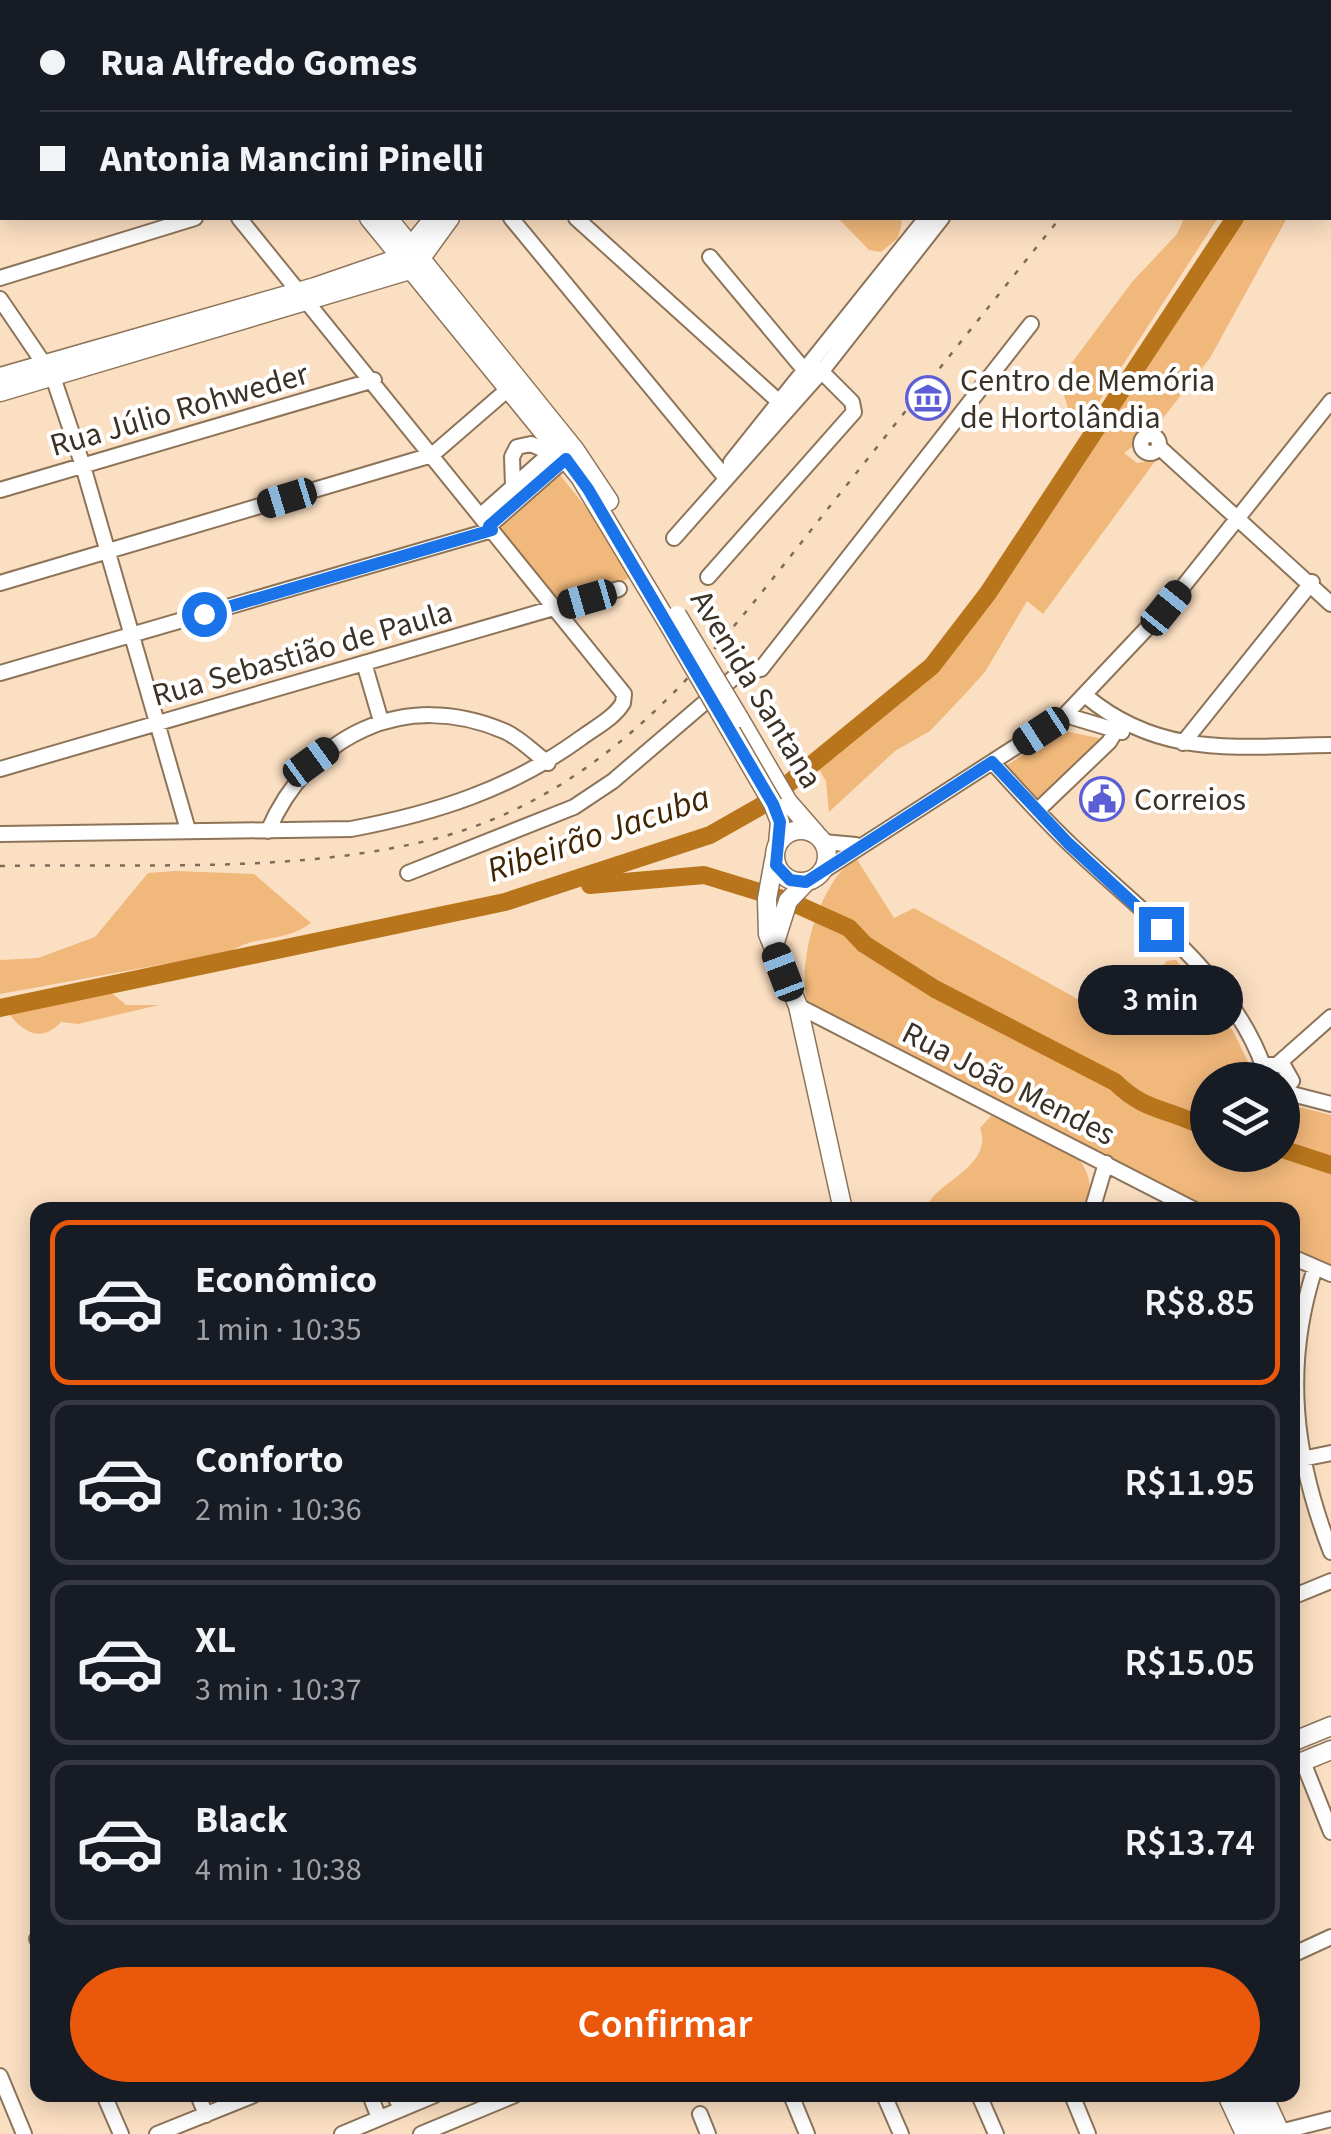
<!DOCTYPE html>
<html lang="pt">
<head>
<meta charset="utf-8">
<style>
  :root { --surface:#171b24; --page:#242831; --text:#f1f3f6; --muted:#9ea1a6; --line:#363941; --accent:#ea580c }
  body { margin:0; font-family:"Source Sans 3",sans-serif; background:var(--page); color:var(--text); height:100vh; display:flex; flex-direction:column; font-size:38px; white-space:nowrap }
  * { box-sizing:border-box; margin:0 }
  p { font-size:32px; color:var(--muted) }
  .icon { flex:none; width:55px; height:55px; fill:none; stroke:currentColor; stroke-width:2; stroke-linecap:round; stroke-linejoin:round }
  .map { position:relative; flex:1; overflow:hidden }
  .details { position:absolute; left:30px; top:1202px; width:1270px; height:900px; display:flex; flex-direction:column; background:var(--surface); border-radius:20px; box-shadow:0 5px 25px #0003 }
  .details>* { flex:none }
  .top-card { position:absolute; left:0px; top:0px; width:1332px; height:220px; box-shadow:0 5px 25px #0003; display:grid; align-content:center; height:220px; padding:0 40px; background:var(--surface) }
  .fabs { position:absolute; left:1190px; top:1062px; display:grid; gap:20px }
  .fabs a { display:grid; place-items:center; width:110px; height:110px; border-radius:50%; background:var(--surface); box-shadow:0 5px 25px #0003; font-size:50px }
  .end { position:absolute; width:45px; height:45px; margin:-22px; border:12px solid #1a73e8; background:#fff; box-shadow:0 0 0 5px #fff }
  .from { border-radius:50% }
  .bubble { position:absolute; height:70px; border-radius:35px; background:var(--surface); box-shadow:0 5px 25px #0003; font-size:32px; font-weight:600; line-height:70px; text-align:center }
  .car { position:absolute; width:30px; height:60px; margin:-30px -15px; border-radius:12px; box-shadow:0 0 8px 2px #0007; background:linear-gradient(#222 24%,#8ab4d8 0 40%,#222 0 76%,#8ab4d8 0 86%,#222 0) }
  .top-card b { display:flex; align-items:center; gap:35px; height:95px; font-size:38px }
  .top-card b+b { border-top:2px solid var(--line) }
  .top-card i { width:25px; height:25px; background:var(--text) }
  ul { padding:18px 0 0; list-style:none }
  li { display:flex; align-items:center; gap:30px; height:165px; margin:0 20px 15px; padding:0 20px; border:5px solid var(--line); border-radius:20px }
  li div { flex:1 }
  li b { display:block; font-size:38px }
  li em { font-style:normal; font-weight:600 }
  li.selected { border-color:var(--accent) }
  li>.icon { width:90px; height:90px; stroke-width:1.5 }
  .primary-button { display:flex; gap:20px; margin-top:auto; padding:20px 40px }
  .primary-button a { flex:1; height:115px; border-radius:60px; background:var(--accent); color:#fff; font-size:40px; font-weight:600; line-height:115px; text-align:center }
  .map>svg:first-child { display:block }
  .green { fill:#f1b87b }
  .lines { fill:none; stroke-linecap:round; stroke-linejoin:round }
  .river { stroke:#b8751c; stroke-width:18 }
  .minor-casing { stroke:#8d7459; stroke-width:18 }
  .major-casing { stroke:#8d7459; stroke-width:21 }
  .minor { stroke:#fff; stroke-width:14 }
  .major { stroke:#fff; stroke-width:18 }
  .rail { stroke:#7d6c5b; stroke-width:2.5; stroke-dasharray:5 10; stroke-linecap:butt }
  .major-bridge-casing { stroke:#8d7459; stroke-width:21; stroke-linecap:butt }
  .major-bridge { stroke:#fff; stroke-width:18 }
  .route { stroke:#1a73e8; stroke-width:12 }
  .labels { text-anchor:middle; stroke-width:8; stroke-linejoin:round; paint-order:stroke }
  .poi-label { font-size:32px; fill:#3c3126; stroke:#fff; text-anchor:start }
  .street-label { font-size:32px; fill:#3c3126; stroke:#fff }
  .water-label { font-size:35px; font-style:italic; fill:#402501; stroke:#fff }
</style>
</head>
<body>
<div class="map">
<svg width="1331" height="2134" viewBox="0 0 1331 2134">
  <rect width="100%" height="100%" fill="#fbdfc2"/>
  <path class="green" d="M 838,218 L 899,218 L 902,222 L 898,238 L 881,252 L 869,250 Z
    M 1184,218 L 1218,218 L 1095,408 L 1071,417 L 1059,380 L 1132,282 L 1177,234 Z
    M 1237,218 L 1287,218 L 1210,358 L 1153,431 L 1124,453 L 1137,463 L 1156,460 L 1043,614 L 1027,601 L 985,672 L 966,693 L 930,731 L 895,751 L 829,812 L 826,781 L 819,769 L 957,646 Z
    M 557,471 L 639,574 L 580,599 L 554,601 L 495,526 Z
    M 1060,730 L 1103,739 L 1034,803 L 1000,770 Z
    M 856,858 L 894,918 L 914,908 L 1117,1021 L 1167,961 L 1176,960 L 1233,1031 L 1257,1080 L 1208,1080 L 1208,1155 L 1282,1155 L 1283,1103 L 1331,1115 L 1331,1271 L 1293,1254 L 1292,1210 L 1200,1210 L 809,1009 C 794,968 819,881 856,858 Z
    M 175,871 L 254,874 L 311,923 C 280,946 251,931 221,959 L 208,956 L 0,994 L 0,960 L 38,958 L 95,937 L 148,873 Z
    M 89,993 L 113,994 L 126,1005 L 159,1005 L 78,1024 L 61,1022 C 42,1043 24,1033 9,1014 L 0,1014 L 15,1007 Z
    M 991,1116 C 1037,1136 1105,1145 1087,1210 L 927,1210 C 929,1184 995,1168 980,1128 Z"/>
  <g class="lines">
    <path class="river" d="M 1330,69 L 1331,67
      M 590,885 L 704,875 L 789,901 L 849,928 L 864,944 L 935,989 L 1115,1082 C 1146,1113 1170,1108 1208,1129
      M 0,1008 L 505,902 L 710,835 L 761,806 L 932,666 L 988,593 L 1235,218
      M 1282,1149 L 1331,1165"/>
    <g class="minor-casing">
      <path id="minor" d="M 148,0 L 149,2
        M 367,0 L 367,2
        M 515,0 L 517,2
        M 868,0 L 871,2
        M 992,0 L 995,2
        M 1099,0 L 1101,2
        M 1139,2 L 1141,0
        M 0,88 L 2,87
        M 0,181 L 2,180
        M 511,218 L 725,477
        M 576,218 L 787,409
        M 710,257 L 806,372
        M 0,278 L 195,218
        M 0,299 L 53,377 L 83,466 L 188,830
        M1141 444a9 9 0 1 1 18 0a9 9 0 1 1-18 0Z
        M 1159,447 L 1331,604
        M 730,472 L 731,462 L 926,218
        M 513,486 L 512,457 L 517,447 L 531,444 L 551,453
        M 0,490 L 374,380
        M 480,516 L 562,443
        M 489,526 L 571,454
        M 674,538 L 822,371 L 942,218
        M 708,577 L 854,412 L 852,402 L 818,368
        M 0,583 L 432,455 L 514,384
        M 364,663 L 381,721
        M 0,673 L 492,530
        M 1086,696 C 1161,759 1239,746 1331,745
        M 1065,715 L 1122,732
        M 1183,743 L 1312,582
        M 993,763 C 1019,791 1045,821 1073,847 C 1142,913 1232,976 1264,1068
        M 0,769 L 619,589
        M 1038,810 L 1109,742 L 1121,723
        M 268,831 C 309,736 404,688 504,731 C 519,737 534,753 548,763
        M 0,834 L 351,829 C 436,813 511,789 581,738 C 596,727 614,718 623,703 L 624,694 L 239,218
        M 823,842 L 856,845
        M 823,871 L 1065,715 L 1166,608 L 1331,401
        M 408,873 L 574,807 L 613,781 L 738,674 L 761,669 L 1031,324
        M 798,1006 L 1195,1210
        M 1279,1063 L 1331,1017
        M 1260,1080 L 1268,1065 L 1283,1065 L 1292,1081 L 1282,1093
        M 1284,1092 L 1331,1104
        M 1092,1210 L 1106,1163
        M 1292,1257 L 1331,1274
        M 1315,1268 C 1283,1366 1294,1457 1331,1552
        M 1292,1461 L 1331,1453
        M 1292,1597 L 1331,1581
        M 1303,1762 L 1331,1832
        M 37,1939 L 38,1940
        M 1292,1955 L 1331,1937
        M 0,2076 L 24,2134
        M 104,2095 L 121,2134
        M 198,2095 L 206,2115
        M 370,2095 L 379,2118
        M 394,2095 L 402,2109
        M 791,2095 L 807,2134
        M 884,2095 L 901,2134
        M 979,2095 L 996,2134
        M 1072,2095 L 1088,2134
        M 700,2114 L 708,2134
        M 1280,2132 L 1331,2119
        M 157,2134 L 254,2095
        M 342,2134 L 435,2095
        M 421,2134 L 515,2095"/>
    </g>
    <g class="major-casing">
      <path id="major" d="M 251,0 L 252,2
        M 573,2 L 575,0
        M 587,2 L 589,0
        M 1330,188 L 1331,189
        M 369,218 L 580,477 L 668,623
        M 388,218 L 575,450 L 609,501
        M 0,377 L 315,287 L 402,257 L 434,218
        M 0,392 L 413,269 L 450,218
        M 739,718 L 788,802 L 816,834
        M 773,804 L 780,822 L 778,844
        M775 856a26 26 0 1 1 52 0a26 26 0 1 1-52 0Z
        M 775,855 L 767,899 L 768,934 L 798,1006 L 843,1210
        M 774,945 L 788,901 L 806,882
        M 1292,1742 L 1331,1726
        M 1292,1766 L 1331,1750
        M 1227,2095 L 1245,2134
        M 1245,2095 L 1262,2134
        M 1263,2095 L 1281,2134"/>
    </g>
    <use href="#minor" class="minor"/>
    <use href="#major" class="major"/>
    <path class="rail" d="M 1262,2 L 1265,0
      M 0,866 C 142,863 292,874 430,840 C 619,793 724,639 838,496 C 912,403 986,310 1060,218"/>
    <g class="major-bridge-casing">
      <path id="major-bridge" d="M 1151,0 L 1153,2
        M 677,615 L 739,718
        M 668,623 L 773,804"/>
    </g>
    <use href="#major-bridge" class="major-bridge"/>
  </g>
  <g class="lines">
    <path class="route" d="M 204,614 L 492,530 L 489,526 L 566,459 L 588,489 L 773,804 L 780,822 L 776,865 L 790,880 L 806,882 L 992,762 L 1068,843 L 1161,929"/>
  </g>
  <defs>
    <g id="museum-ring" transform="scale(2.25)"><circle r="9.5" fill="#fff" stroke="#5c5ed6" stroke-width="1.5"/><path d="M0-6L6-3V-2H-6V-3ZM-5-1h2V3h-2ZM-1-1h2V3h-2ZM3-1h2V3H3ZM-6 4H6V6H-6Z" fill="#5c5ed6"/></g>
    <g id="civic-ring" transform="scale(2.25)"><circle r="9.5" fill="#fff" stroke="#5c5ed6" stroke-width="1.5"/><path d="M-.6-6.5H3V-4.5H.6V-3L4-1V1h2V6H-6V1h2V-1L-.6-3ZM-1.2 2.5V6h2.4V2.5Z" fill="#5c5ed6"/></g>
  </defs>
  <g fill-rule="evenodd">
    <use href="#museum-ring" x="928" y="398"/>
    <use href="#civic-ring" x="1102" y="799"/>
  </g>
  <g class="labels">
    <g class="poi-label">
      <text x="960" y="391">Centro de Memória<tspan x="960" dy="37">de Hortolândia</tspan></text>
      <text x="1134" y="810">Correios</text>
    </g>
    <g class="street-label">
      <text transform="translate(179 409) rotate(-16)" y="11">Rua Júlio Rohweder</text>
      <text transform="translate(302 653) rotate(-16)" y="11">Rua Sebastião de Paula</text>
      <text transform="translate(757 689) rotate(59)" y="11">Avenida Santana</text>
      <text transform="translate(1009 1083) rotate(27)" y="11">Rua João Mendes</text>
    </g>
    <g class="water-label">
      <text transform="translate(598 833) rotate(-19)" y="12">Ribeirão Jacuba</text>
    </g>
  </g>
</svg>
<div class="fabs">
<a><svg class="icon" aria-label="layers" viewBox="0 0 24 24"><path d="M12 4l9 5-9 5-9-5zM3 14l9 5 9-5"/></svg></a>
</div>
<i class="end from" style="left:204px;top:614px"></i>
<i class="end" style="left:1161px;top:929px"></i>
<div class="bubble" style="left:1078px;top:965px;width:165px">3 min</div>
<i class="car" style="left:287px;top:498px;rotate:253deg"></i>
<i class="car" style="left:587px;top:599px;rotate:254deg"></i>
<i class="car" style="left:1166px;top:608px;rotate:39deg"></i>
<i class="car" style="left:1041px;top:731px;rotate:237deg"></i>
<i class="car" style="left:311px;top:762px;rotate:54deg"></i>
<i class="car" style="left:783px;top:972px;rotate:339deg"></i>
<div class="top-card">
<b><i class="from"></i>Rua Alfredo Gomes</b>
<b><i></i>Antonia Mancini Pinelli</b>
</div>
<section class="details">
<ul>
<li class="selected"><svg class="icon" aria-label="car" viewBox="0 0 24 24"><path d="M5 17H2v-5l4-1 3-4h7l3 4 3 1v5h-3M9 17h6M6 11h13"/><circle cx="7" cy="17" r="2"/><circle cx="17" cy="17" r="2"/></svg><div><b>Econômico</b><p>1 min · 10:35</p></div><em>R$8.85</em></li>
<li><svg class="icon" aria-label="car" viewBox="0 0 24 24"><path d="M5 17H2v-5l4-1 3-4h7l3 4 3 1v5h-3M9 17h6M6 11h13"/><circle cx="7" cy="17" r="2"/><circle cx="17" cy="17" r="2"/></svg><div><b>Conforto</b><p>2 min · 10:36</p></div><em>R$11.95</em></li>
<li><svg class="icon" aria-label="car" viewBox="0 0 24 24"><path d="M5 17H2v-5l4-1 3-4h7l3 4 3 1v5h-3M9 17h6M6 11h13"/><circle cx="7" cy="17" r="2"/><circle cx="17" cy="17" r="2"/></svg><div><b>XL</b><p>3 min · 10:37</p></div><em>R$15.05</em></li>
<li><svg class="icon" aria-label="car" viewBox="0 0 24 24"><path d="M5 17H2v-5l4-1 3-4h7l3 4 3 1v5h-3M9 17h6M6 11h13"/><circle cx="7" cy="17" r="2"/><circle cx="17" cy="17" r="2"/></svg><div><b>Black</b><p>4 min · 10:38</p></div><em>R$13.74</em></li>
</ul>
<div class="primary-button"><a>Confirmar</a></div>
</section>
</div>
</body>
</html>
